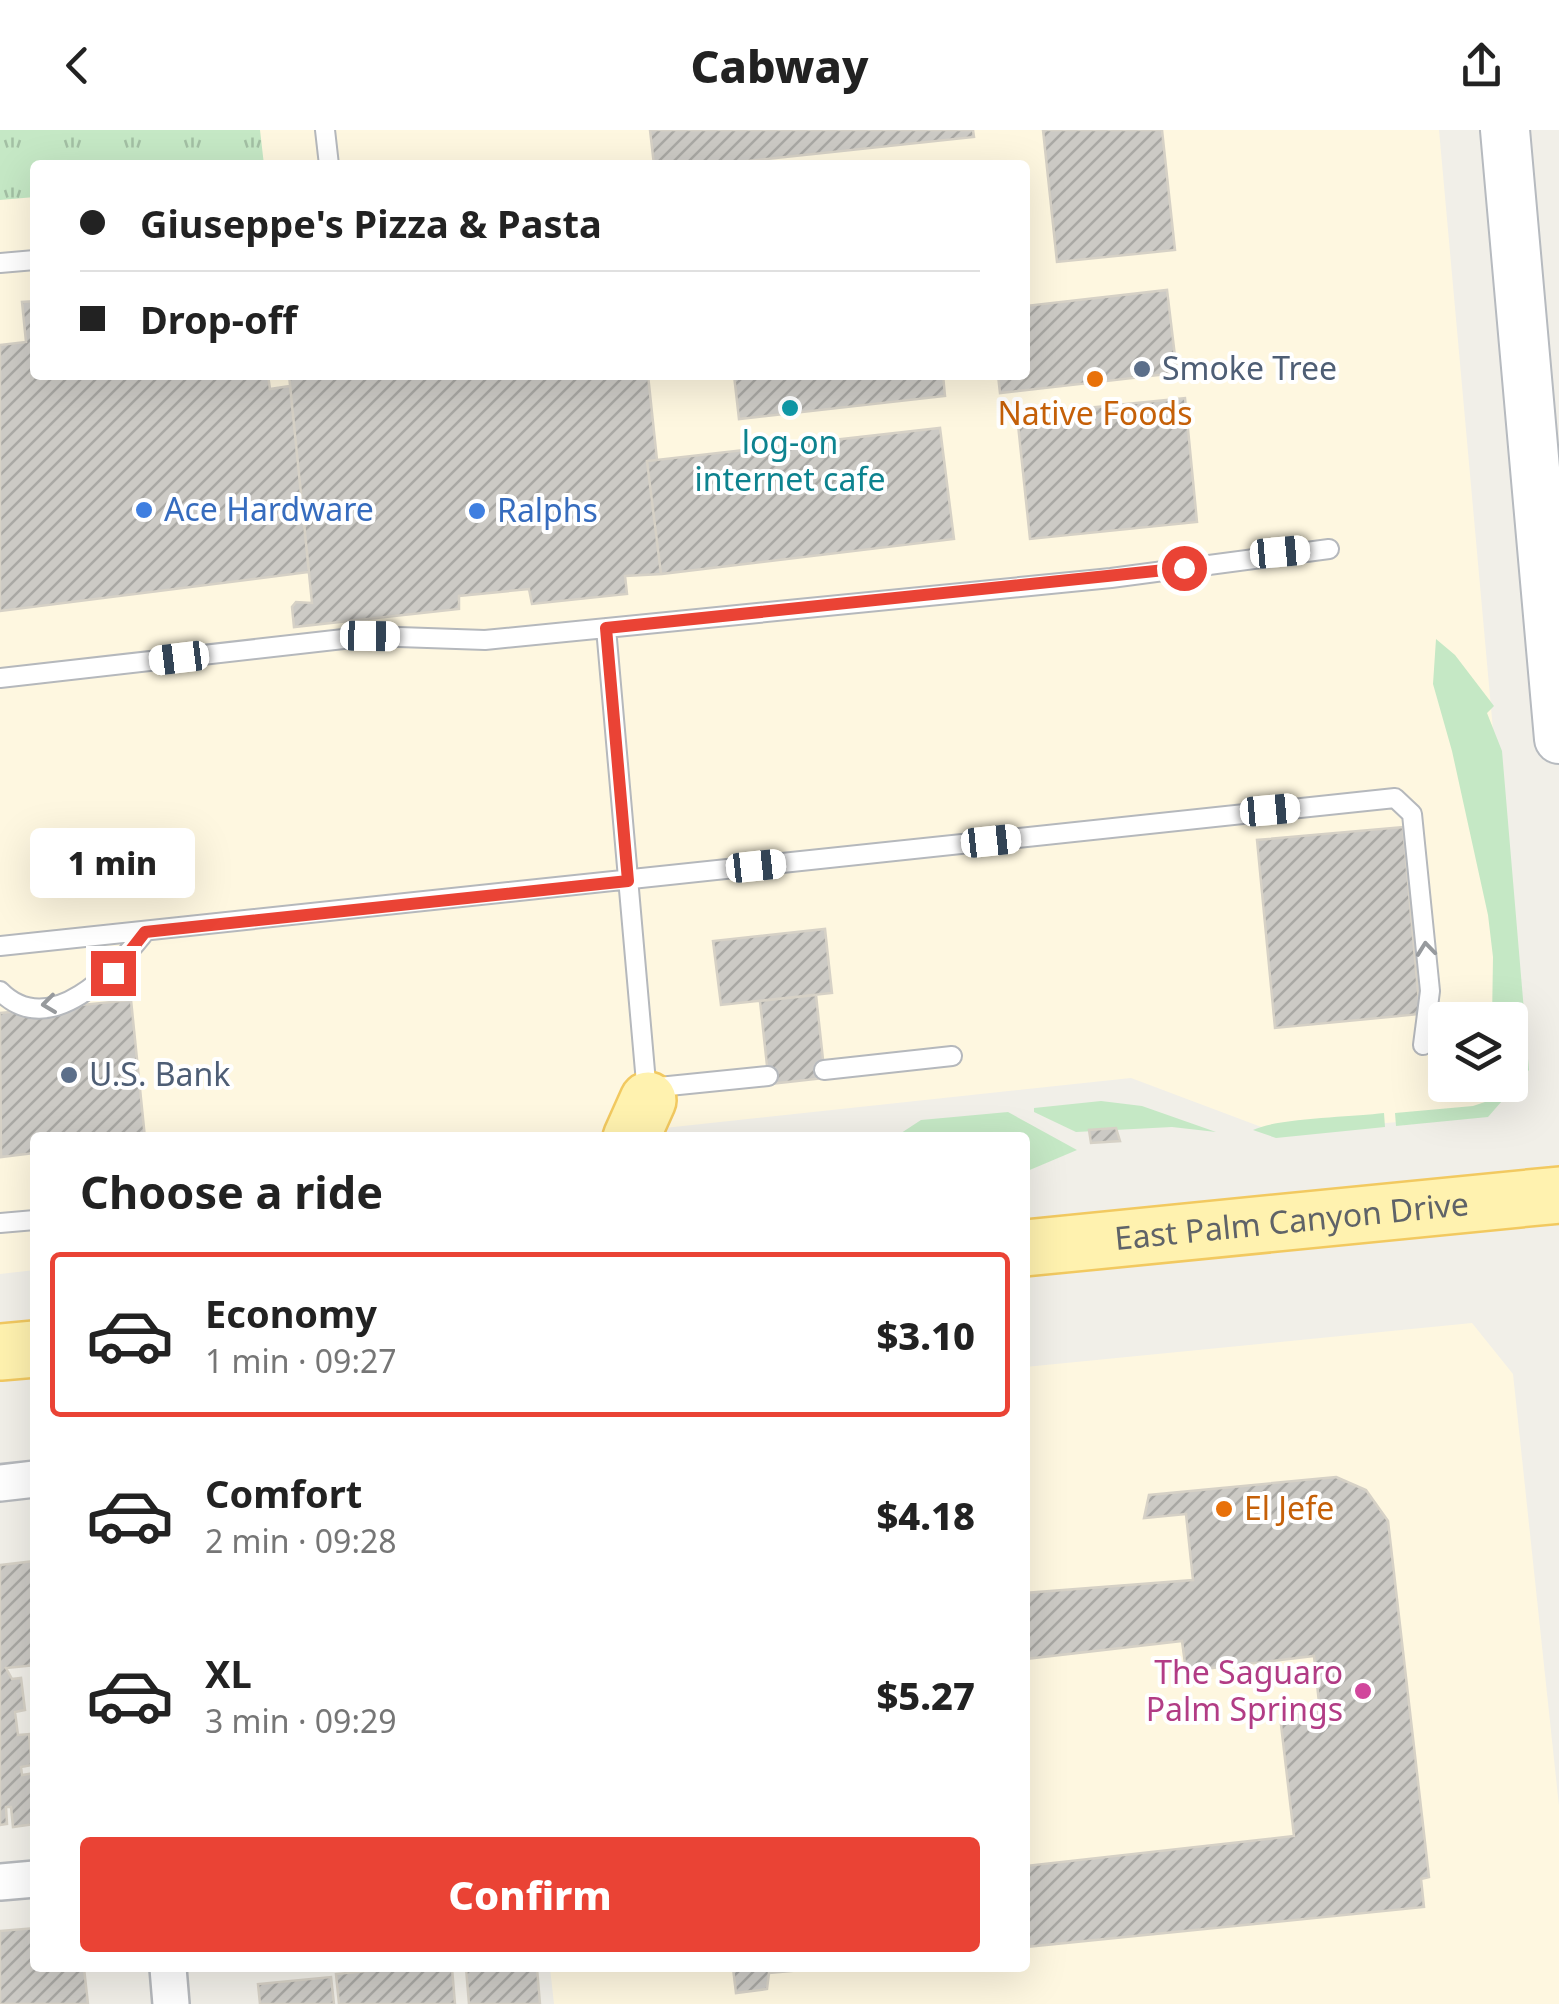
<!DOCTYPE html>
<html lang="en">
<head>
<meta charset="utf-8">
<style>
  :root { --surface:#fff; --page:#f2f2f2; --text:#222; --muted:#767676; --line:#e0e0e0; --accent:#ea4335 }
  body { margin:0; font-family:"Noto Sans",sans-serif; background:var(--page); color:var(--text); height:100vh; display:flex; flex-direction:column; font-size:38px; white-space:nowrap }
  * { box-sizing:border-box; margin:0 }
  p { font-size:32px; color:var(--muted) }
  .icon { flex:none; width:55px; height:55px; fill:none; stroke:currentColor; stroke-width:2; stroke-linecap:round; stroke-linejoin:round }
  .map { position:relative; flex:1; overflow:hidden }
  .details { position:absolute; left:30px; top:1002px; width:1000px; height:840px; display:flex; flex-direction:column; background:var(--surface); border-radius:10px; box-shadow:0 10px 40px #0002 }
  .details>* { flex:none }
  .hud { position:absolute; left:30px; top:30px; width:1000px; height:220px; border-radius:10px; box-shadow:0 10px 40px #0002; display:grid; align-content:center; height:220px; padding:0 50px; background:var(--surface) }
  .controls { position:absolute; left:1428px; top:872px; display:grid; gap:20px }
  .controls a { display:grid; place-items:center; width:100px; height:100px; border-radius:10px; background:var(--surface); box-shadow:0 10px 40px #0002; font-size:50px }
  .end { position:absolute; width:45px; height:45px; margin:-22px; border:12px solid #ea4335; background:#fff; box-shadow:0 0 0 5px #fff }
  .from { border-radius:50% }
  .bubble { position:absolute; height:70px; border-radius:10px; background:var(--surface); box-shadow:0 10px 40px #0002; font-size:32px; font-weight:800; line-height:70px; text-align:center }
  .car { position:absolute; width:30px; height:60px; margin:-30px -15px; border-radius:12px; box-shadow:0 0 8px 2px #0007; background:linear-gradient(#fff 24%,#345 0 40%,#fff 0 76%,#345 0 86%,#fff 0) }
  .hud b { display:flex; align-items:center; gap:35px; height:95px; font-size:38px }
  .hud b+b { border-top:2px solid var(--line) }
  .hud i { width:25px; height:25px; background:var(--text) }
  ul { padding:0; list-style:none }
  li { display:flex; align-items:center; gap:30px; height:165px; margin:0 20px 15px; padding:0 30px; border:5px solid transparent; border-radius:10px }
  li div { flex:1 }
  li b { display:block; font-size:38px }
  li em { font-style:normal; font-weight:800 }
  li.current { border-color:var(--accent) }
  li>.icon { width:90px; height:90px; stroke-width:1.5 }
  h2 { padding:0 50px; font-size:45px; line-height:120px }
  .button { display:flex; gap:20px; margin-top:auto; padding:20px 50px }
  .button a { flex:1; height:115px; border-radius:10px; background:var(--accent); color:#fff; font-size:40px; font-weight:800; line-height:115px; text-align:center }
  header { display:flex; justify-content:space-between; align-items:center; height:130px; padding:0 50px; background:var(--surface); font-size:45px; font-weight:800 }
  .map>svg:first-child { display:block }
  .commercial { fill:#fef7e0; fill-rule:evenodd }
  .grass { fill:#c5e8c5 }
  .park { fill:url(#park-tufts) }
  .building { fill:url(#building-hatch); stroke:#d6d1c6; stroke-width:2.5 }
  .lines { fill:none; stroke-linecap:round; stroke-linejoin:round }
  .lane-casing { stroke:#b5b8bc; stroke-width:22 }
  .street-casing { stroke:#b5b8bc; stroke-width:40 }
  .secondary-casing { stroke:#b6babf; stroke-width:52 }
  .primary-casing { stroke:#f2c960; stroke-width:60 }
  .lane { stroke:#fff; stroke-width:18 }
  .street { stroke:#fff; stroke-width:35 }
  .secondary { stroke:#fff; stroke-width:48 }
  .primary { stroke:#fff2af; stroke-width:55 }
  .oneway { stroke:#979a9d }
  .route { stroke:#ea4335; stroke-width:12 }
  .service-dot { fill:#5c6f8a; stroke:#fff; stroke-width:4 }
  .food-dot { fill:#e8710a; stroke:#fff; stroke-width:4 }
  .culture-dot { fill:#0f9aa8; stroke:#fff; stroke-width:4 }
  .shop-dot { fill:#3f7fe0; stroke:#fff; stroke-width:4 }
  .hotel-dot { fill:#d1479c; stroke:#fff; stroke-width:4 }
  .labels { text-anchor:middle; stroke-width:8; stroke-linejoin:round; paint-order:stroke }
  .service-label { font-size:32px; fill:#4e5e75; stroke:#fff; text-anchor:start }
  .food-label { font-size:32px; fill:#c56008; stroke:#fff }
  .culture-label { font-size:32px; fill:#0d838f; stroke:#fff }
  .shop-label { font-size:32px; fill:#366cbe; stroke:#fff; text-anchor:start }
  .street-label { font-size:32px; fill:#5f6368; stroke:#fff }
  .hotel-label { font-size:32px; fill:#b23c85; stroke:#fff; text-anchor:end }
</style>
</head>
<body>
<header><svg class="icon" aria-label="back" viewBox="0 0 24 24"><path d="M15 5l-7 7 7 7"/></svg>Cabway<svg class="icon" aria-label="share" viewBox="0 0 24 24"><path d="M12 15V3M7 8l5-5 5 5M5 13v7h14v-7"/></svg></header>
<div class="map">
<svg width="1559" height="1874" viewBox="0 0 1559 1874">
  <defs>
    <pattern id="park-tufts" width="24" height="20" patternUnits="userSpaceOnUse" patternTransform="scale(2.5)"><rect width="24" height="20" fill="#c5e8c5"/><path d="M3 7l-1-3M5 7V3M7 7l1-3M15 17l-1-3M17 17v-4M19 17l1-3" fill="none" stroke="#a3c0a4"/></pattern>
    <pattern id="building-hatch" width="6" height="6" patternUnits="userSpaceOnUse" patternTransform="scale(2.5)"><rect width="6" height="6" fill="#cccac5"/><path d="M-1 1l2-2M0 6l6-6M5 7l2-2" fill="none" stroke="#a9a8a4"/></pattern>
  </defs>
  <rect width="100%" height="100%" fill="#f1efe8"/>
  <path class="commercial" d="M 0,0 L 1439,0 L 1523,933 L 1510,890 L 1445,890 L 1445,955 L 1507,955 L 1485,984 L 1277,1003 L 1131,948 L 581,1007 L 35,1008 L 35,1140 L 0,1144 ZM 35,35 L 1025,35 L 1025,245 L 35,245 Z
    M 1472,1193 L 1513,1244 L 1559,1676 L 1559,1874 L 554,1874 L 550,1838 L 1025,1838 L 1025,1237 Z"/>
  <path class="grass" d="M 1436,509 L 1455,525 L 1494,576 L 1487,583 L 1502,621 L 1529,940 L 1488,987 L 1396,996 L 1395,983 L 1473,976 L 1485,972 L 1502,955 L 1510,955 L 1510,890 L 1492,890 L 1493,827 L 1488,785 L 1452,621 L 1433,554 Z
    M 1101,971 L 1142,976 L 1216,1002 L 1172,997 L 1076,1002 L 1034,982 L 1034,978 Z
    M 1008,982 L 1077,1020 L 1025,1042 L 1025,1008 L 895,1007 L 921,990 Z
    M 1384,983 L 1385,997 L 1276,1008 L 1253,1000 C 1277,988 1352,987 1384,983 Z"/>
  <path class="park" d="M 0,0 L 260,0 L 264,35 L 35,35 L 35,67 L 0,70 Z"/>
  <path class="building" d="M 650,0 L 973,0 L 974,7 L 710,35 L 654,35 Z
    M 1043,0 L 1162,0 L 1175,120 L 1057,132 Z
    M 1167,160 L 1177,243 L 1000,263 L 998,245 L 1025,245 L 1025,176 Z
    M 35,171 L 35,245 L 268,245 L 270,259 L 290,256 L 309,442 L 0,481 L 0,215 L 26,212 L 22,172 Z
    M 289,245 L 648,245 L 657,330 L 647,331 L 661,444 L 625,446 L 627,464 L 532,474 L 529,459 L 459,466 L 459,479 L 294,497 L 292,477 L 296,472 L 312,473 Z
    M 734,245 L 943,245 L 945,266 L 739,289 Z
    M 1185,268 L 1197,392 L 1030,409 L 1017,285 Z
    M 940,298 L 954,409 L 661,444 L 647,331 Z
    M 1403,697 L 1420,884 L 1275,898 L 1257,710 Z
    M 825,799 L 832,863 L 721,875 L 713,811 Z
    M 816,865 L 825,948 L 769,954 L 760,871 Z
    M 131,870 L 145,1008 L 35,1008 L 35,1023 L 1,1027 L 0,883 Z
    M 1116,998 L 1120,1011 L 1091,1013 L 1089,1000 Z
    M 1336,1347 L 1366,1360 L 1388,1391 L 1429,1747 L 1421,1749 L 1424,1777 L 1025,1817 L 1025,1736 L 1294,1706 L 1280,1586 L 1320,1582 L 1314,1526 L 1186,1541 L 1182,1511 L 1025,1529 L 1025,1463 L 1193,1450 L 1186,1384 L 1144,1388 L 1149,1365 Z
    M 35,1431 L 35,1535 L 6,1538 L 12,1549 L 21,1548 L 25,1580 L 15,1582 L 18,1605 L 29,1604 L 32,1635 L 21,1637 L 22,1645 L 35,1643 L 35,1694 L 13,1697 L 11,1677 L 6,1677 L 7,1694 L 0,1695 L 0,1435 Z
    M 35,1798 L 35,1838 L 84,1838 L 88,1874 L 0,1874 L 0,1801 Z
    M 397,1838 L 452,1838 L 455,1874 L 339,1874 L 336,1844 Z
    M 466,1838 L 537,1838 L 540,1874 L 469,1874 Z
    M 733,1838 L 824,1838 L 769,1843 L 767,1859 L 736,1863 Z
    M 331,1847 L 334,1874 L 260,1874 L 258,1854 Z"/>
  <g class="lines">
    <g class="lane-casing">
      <path id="lane" d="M 325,0 L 329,35
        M 0,133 L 35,130
        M 606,498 L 647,964
        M 0,548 L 370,506 L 485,510 L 1111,448 L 1329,419
        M 0,816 L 1395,668 L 1412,684 L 1430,861 L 1423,915
        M 0,861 C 50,912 115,840 145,802
        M 824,940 L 952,926
        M 649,958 L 768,946
        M 0,1093 L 35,1090"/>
    </g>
    <g class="street-casing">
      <path id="street" d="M 0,1353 L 35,1349
        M 0,1752 L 35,1749
        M 168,1838 L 171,1874"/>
    </g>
    <g class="secondary-casing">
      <path id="secondary" d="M 1505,0 L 1559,609"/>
    </g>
    <g class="primary-casing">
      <g id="primary">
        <path d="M 631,1008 L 648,970"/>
        <path id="s1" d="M 1025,1118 L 1559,1065"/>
        <path d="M 0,1222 L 35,1219"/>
      </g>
    </g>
    <use href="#lane" class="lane"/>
    <use href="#street" class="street"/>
    <use href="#secondary" class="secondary"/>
    <use href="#primary" class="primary"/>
  </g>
  <defs><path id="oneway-chevron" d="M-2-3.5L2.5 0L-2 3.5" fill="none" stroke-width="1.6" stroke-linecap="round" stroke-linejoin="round" transform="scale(2.5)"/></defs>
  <g class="oneway">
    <use href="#oneway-chevron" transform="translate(1426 819) rotate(-96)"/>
    <use href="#oneway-chevron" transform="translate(49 874) rotate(173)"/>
  </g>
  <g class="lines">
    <path class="route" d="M 113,843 L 145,802 L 628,751 L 606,498 L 1184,438"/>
  </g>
  <g class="service-dot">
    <circle cx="1142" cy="239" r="10"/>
    <circle cx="69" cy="945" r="10"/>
  </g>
  <g class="food-dot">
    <circle cx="1095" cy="249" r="10"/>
    <circle cx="1224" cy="1379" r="10"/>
  </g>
  <circle class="culture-dot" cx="790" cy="278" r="10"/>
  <g class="shop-dot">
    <circle cx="144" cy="380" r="10"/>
    <circle cx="477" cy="381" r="10"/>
  </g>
  <circle class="hotel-dot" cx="1363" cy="1561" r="10"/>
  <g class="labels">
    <g class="service-label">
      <text x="1162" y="250">Smoke Tree</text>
      <text x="89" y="956">U.S. Bank</text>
    </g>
    <g class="food-label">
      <text x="1095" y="295">Native Foods</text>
      <text x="1244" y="1390" text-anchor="start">El Jefe</text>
    </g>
    <g class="culture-label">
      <text x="790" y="324">log-on<tspan x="790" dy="37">internet cafe</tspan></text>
    </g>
    <g class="shop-label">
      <text x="164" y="391">Ace Hardware</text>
      <text x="497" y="392">Ralphs</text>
    </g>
    <g class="street-label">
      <text dy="11" stroke="none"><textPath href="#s1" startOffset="268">East Palm Canyon Drive</textPath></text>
    </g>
    <g class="hotel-label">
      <text x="1343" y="1554">The Saguaro<tspan x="1343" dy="37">Palm Springs</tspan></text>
    </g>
  </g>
</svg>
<div class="controls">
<a><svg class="icon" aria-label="layers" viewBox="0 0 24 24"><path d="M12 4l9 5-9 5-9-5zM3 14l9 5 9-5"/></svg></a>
</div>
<i class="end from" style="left:1184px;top:438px"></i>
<i class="end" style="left:113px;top:843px"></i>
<div class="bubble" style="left:30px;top:698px;width:165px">1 min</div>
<i class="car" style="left:1280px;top:422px;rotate:85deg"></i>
<i class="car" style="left:370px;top:506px;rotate:91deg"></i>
<i class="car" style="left:179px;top:528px;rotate:263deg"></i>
<i class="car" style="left:1270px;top:680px;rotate:85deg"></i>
<i class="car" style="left:991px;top:711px;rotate:84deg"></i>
<i class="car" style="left:756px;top:736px;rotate:84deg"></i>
<div class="hud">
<b><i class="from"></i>Giuseppe's Pizza &amp; Pasta</b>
<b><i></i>Drop-off</b>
</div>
<section class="details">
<h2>Choose a ride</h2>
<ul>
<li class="current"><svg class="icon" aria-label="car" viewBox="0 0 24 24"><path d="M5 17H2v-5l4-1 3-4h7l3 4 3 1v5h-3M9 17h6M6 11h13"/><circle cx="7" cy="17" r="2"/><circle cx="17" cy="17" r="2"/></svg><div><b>Economy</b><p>1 min · 09:27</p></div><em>$3.10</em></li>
<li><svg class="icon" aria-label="car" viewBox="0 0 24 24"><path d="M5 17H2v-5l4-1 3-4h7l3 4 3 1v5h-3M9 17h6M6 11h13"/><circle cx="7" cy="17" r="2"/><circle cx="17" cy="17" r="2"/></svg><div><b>Comfort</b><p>2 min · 09:28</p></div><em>$4.18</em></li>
<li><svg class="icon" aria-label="car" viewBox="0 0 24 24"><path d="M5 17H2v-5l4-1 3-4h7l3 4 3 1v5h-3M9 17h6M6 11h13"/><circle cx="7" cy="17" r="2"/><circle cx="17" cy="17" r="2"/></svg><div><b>XL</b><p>3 min · 09:29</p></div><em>$5.27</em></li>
</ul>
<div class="button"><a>Confirm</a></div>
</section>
</div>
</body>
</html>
